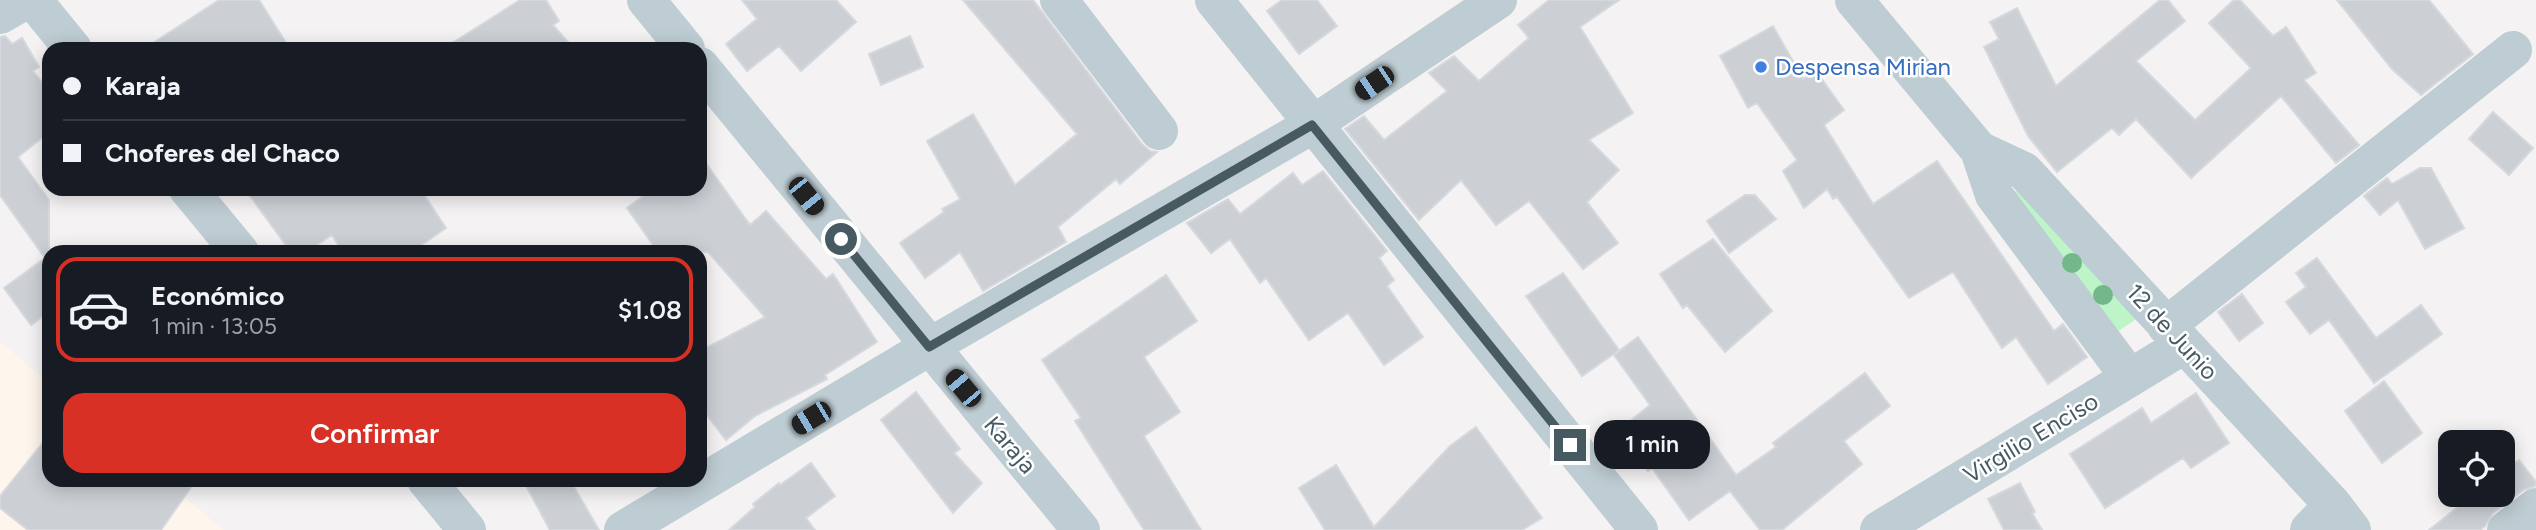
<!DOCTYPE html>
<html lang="es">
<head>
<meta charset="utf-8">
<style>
  :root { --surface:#171b24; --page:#242831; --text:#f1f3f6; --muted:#9ea1a6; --line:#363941; --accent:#d93025 }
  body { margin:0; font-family:Figtree,sans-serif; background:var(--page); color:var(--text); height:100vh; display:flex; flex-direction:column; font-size:26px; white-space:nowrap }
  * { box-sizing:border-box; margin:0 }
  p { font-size:23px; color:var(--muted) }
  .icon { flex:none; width:38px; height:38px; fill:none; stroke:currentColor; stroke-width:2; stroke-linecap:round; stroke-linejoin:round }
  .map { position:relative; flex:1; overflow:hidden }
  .sheet { position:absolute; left:42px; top:245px; width:665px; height:242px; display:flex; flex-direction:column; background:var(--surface); border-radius:21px; box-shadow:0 4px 18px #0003 }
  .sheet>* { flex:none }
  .hud { position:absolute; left:42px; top:42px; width:665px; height:154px; border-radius:21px; box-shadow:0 4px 18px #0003; display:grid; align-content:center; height:154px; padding:0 21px; background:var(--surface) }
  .buttons { position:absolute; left:2438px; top:430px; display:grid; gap:14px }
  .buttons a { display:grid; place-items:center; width:77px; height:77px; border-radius:14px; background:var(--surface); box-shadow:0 4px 18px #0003; font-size:35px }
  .end { position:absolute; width:32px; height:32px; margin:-16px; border:9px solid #475a62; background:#fff; box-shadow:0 0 0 4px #fff }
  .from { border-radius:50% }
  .bubble { position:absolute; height:49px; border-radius:21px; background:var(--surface); box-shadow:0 4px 18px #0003; font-size:23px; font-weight:600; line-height:49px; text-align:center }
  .car { position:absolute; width:21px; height:42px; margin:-21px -10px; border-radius:9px; box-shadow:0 0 5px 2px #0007; background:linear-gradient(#222 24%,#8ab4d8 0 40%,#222 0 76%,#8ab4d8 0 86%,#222 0) }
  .hud b { display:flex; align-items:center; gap:24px; height:66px; font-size:26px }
  .hud b+b { border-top:2px solid var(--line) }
  .hud i { width:18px; height:18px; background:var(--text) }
  ul { padding:12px 0 0; list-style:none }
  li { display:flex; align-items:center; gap:21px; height:105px; margin:0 14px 10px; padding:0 7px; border:4px solid transparent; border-radius:21px }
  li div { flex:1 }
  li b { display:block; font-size:26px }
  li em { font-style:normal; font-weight:600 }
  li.on { border-color:var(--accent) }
  li>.icon { width:63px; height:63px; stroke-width:1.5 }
  .action { display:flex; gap:14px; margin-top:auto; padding:14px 21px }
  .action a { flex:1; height:80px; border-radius:21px; background:var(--accent); color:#fff; font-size:28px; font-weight:600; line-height:80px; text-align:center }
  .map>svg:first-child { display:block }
  .commercial { fill:#fef5ec }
  .green { fill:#bdf5c8 }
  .building { fill:#ccd0d5; stroke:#d5d9de; stroke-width:2 }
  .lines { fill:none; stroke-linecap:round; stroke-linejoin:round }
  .minor { stroke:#becdd3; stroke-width:38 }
  .tree { fill:#74b889 }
  .route { stroke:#475a62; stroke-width:9 }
  .shop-dot { fill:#3f7fe0; stroke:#fff; stroke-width:2.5 }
  .labels { text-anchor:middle; stroke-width:5; stroke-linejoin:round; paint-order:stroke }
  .shop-label { font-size:24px; fill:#366cbe; stroke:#fff; text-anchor:start }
  .street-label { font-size:24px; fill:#475a62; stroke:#fff }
</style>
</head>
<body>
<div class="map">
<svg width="2536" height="530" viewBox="0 0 2536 530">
  <rect width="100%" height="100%" fill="#f4f2f2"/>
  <path class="commercial" d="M 0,341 L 49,383 L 49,480 L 164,480 L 224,530 L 0,530 Z"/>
  <path class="green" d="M 2016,191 L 2018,192 L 2138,318 L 2117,332 L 2012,193 Z"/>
  <path class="building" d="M 219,0 L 259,0 L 290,49 L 144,49 Z
    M 520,0 L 546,0 L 559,21 L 553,25 L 574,49 L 443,49 Z
    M 742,0 L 836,0 L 856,22 L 801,71 L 779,46 L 747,71 L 726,44 L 757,19 Z
    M 963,0 L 1033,0 L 1142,144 L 1150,151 L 1157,152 L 1120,184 L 1116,179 L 1058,227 L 1066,242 L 983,291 L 960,252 L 925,278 L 900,243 L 944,212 L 942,209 L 960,199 L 927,141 L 973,114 L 1015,185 L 1077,134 Z
    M 1282,0 L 1317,0 L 1337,26 L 1299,54 L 1267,11 Z
    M 1549,0 L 1619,0 L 1580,27 L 1633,113 L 1589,140 L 1619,170 L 1587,202 L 1618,243 L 1583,269 L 1529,201 L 1496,225 L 1461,180 L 1419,220 L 1345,129 L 1364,116 L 1384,140 L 1447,91 L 1429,73 L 1454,56 L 1479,81 L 1529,38 L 1518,25 Z
    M 2160,0 L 2168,0 L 2185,21 L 2136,61 L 2195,120 L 2251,68 L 2209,23 L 2234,0 L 2240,0 L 2273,36 L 2286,27 L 2316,73 L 2304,80 L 2359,145 L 2336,163 L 2281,96 L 2191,178 L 2136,119 L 2119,135 L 2112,128 L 2057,172 L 2028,136 L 1984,47 L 1999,39 L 1990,22 L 2017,8 L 2056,86 Z
    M 2337,0 L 2429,0 L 2473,54 L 2421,95 L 2392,69 Z
    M 1773,26 L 1803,79 L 1815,70 L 1844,110 L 1824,125 L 1873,204 L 1937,161 L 2054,331 L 2063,324 L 2087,357 L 2048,384 L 2016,337 L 2002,348 L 1953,272 L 1909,298 L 1837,197 L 1833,199 L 1827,189 L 1804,208 L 1783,171 L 1797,160 L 1757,103 L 1748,108 L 1720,56 Z
    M 5,36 L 12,44 L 22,38 L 39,67 L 33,71 L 49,91 L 49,132 L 18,157 L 49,200 L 49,312 L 31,325 L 4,288 L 45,258 L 0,195 L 0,37 Z
    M 910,36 L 923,67 L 881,85 L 869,54 Z
    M 2493,112 L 2533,148 L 2509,175 L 2469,139 Z
    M 700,155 L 750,225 L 766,211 L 826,279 L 833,274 L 877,342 L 825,375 L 827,379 L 755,416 L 726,440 L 700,406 L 700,351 L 765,317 L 708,252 L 658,252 L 627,208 L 653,189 L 700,189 Z
    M 2420,168 L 2431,168 L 2464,228 L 2425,249 L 2398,200 L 2380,215 L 2364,196 L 2387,178 L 2392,184 Z
    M 1323,171 L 1387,251 L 1379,258 L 1394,280 L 1387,286 L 1423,337 L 1384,365 L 1348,313 L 1309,340 L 1266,278 L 1260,283 L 1230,239 L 1211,253 L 1187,223 L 1228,199 L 1240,214 L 1293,173 L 1302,185 Z
    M 245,189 L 420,189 L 446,228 L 411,252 L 343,252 L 332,235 L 306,252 L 291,252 Z
    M 1745,195 L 1755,195 L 1776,219 L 1729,253 L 1707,221 Z
    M 1713,239 L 1772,311 L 1725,352 L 1687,305 L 1683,308 L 1660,274 Z
    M 2317,258 L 2376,338 L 2421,305 L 2442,334 L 2374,383 L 2329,320 L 2310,334 L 2286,302 L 2306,287 L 2296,273 Z
    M 1563,273 L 1619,350 L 1582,376 L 1526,296 Z
    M 1166,275 L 1197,321 L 1144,357 L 1180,412 L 1144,436 L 1201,530 L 1144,530 L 1075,421 L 1081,418 L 1042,360 Z
    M 2242,294 L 2263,323 L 2239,341 L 2218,312 Z
    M 1638,337 L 1736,475 L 1776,447 L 1773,443 L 1865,373 L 1890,406 L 1844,441 L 1862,464 L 1782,530 L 1760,530 L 1730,491 L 1689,520 L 1652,468 L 1648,471 L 1617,432 L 1650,405 L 1614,355 Z
    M 2384,381 L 2422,433 L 2382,463 L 2345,411 Z
    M 916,392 L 960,449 L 954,453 L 982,483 L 953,513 L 881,420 Z
    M 2196,393 L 2229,443 L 2191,468 L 2183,458 L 2105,508 L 2070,454 L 2142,408 L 2151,423 Z
    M 1476,427 L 1542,518 L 1522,530 L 1325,530 L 1299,488 L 1336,465 L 1374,527 L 1450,446 Z
    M 49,435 L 49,480 L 196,480 L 161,530 L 28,530 L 0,508 L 0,496 Z
    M 2519,460 L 2536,482 L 2536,486 L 2523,490 L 2493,513 L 2485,526 L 2480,530 L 2429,530 L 2473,495 L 2502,495 L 2502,472 Z
    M 811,463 L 835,496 L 806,518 L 815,530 L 729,530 L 755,507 L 753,504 L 779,483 L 780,485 Z
    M 523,480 L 570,480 L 599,530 L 550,530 Z
    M 2020,483 L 2035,512 L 2032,513 L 2042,530 L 2004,530 L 1988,499 Z"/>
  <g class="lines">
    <path class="minor" d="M 33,0 L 73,49
      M 646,0 L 686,49
      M 1059,0 L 1159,131
      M 1214,0 L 1639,530
      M 1854,0 L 1979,150 L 1994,195 L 2130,378
      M 0,15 L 26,0
      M 700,66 L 1081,530
      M 1979,150 L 2024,171 L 2333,505 L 2352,530
      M 188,189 L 240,252
      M 2166,326 L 2513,50
      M 426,480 L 467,530
      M 623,530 L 929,347 L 1312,125 L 1498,0
      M 1879,530 L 2184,345
      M 2309,530 L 2333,505
      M 2506,530 L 2536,507"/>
  </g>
  <g class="tree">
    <circle cx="2072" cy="263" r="10"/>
    <circle cx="2103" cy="295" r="10"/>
  </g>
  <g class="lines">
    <path class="route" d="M 841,239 L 929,347 L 1312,125 L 1570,445"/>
  </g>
  <circle class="shop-dot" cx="1761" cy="67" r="7"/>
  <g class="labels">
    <g class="shop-label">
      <text x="1775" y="75">Despensa Mirian</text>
    </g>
    <g class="street-label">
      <text transform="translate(2172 332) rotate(47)" y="8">12 de Junio</text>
      <text transform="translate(2031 438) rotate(-31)" y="8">Virgilio Enciso</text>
      <text transform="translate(1010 445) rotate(50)" y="8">Karaja</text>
    </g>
  </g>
</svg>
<div class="buttons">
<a><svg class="icon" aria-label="locate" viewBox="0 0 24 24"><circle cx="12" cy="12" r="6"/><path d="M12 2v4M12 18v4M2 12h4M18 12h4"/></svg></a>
</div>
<i class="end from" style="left:841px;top:239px"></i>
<i class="end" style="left:1570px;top:445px"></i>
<div class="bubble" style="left:1594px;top:420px;width:116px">1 min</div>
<i class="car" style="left:1374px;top:83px;rotate:236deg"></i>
<i class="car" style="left:806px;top:196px;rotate:141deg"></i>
<i class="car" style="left:963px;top:388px;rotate:320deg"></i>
<i class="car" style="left:811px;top:418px;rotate:239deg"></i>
<div class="hud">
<b><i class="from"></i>Karaja</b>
<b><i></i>Choferes del Chaco</b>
</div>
<section class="sheet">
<ul>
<li class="on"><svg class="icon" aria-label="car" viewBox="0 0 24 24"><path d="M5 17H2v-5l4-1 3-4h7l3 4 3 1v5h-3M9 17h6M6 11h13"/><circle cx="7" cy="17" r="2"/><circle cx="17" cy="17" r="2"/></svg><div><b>Económico</b><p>1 min · 13:05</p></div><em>$1.08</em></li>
</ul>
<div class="action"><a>Confirmar</a></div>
</section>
</div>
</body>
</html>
